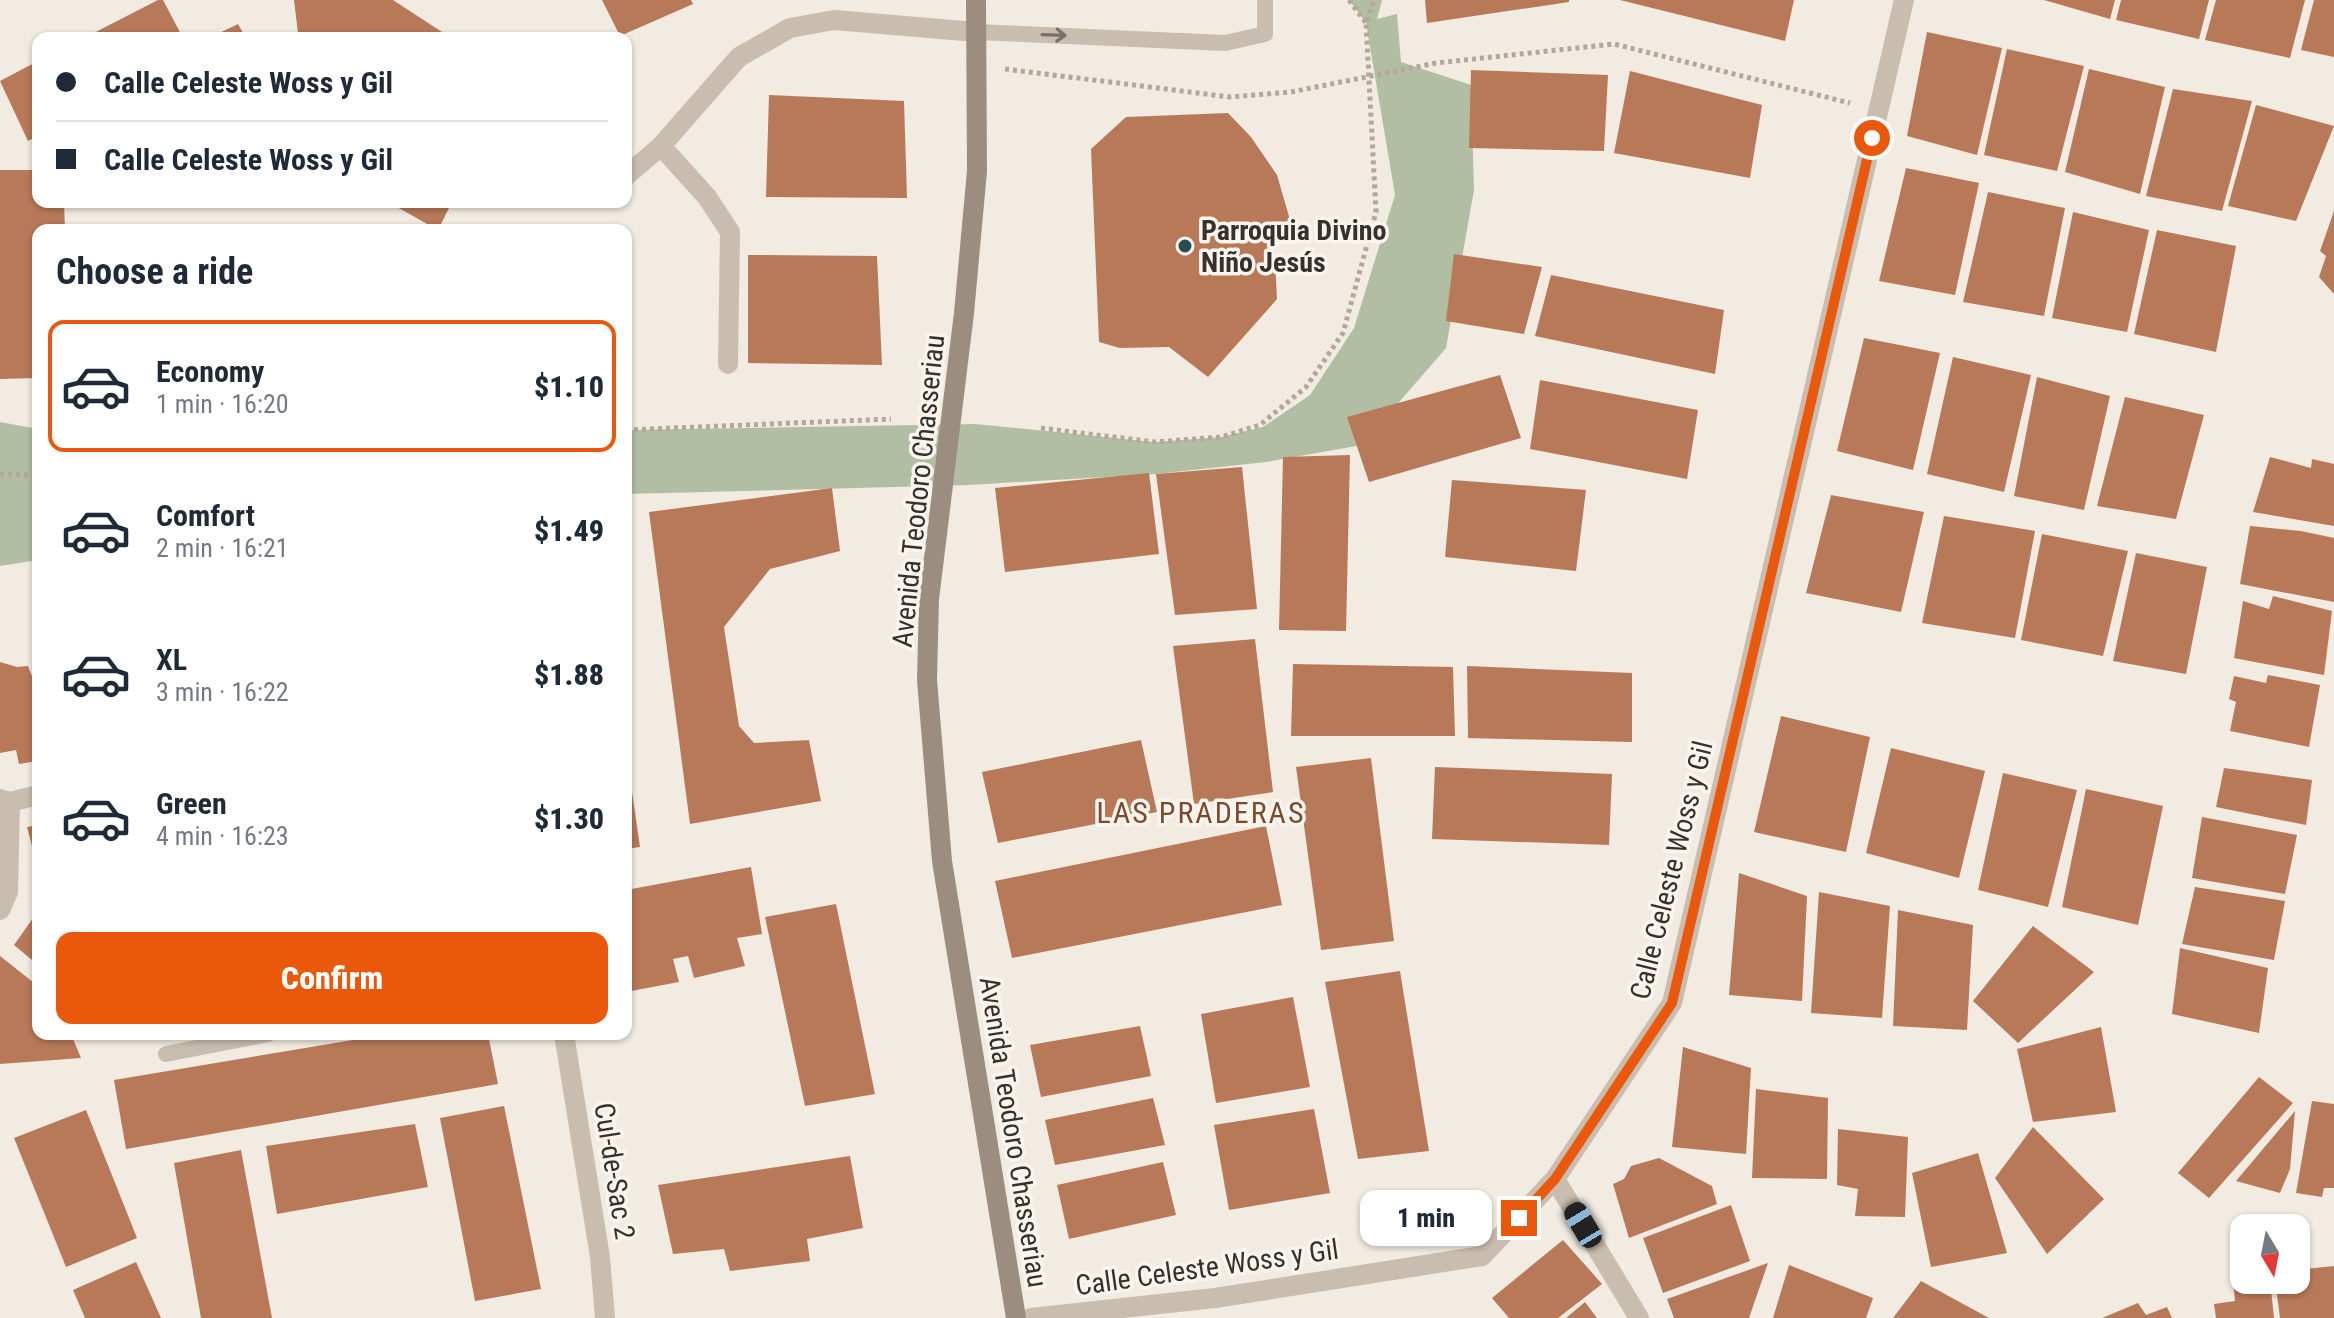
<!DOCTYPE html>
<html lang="en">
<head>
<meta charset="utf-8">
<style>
  :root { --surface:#fff; --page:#f2f2f3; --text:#1f2937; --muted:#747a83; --line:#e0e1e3; --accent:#ea580c }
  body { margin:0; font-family:"Roboto Condensed",sans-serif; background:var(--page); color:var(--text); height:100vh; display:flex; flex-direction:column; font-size:30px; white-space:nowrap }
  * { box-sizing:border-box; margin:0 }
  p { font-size:26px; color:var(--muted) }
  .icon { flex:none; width:44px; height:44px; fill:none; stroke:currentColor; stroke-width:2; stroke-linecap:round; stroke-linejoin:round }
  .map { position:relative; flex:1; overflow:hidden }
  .sheet { position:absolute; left:32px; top:224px; width:600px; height:816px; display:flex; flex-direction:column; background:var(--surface); border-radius:16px; box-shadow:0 2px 6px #0004 }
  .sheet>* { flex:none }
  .guide { position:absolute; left:32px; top:32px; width:600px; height:176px; border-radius:16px; box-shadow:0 2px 6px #0004; display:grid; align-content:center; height:176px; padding:0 24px; background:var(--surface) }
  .needle { width:52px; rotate:170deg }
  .controls { position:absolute; left:2230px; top:1214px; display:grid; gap:16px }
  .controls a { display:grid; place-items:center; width:80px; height:80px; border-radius:16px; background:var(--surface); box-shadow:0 2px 6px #0004; font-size:40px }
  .end { position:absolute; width:36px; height:36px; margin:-18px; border:10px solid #ea580c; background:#fff; box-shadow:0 0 0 4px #fff }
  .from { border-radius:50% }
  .bubble { position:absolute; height:56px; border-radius:16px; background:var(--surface); box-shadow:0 2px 6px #0004; font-size:26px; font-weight:800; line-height:56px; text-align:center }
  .car { position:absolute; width:24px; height:48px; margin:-24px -12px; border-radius:10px; box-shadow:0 0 6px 2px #0007; background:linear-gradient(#222 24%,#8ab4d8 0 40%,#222 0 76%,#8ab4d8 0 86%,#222 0) }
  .guide b { display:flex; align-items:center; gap:28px; height:76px; font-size:30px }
  .guide b+b { border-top:2px solid var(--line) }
  .guide i { width:20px; height:20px; background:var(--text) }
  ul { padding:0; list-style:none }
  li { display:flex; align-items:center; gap:24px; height:132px; margin:0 16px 12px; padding:0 8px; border:4px solid transparent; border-radius:16px }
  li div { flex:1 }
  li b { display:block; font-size:30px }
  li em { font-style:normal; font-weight:800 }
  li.active { border-color:var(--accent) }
  li>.icon { width:72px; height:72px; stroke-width:1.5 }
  h2 { padding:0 24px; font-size:36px; line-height:96px }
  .primary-button { display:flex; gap:16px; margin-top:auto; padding:16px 24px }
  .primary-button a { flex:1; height:92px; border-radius:16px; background:var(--accent); color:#fff; font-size:32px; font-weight:800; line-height:92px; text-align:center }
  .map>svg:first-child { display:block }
  .green { fill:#b2bea3 }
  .building { fill:#b87958 }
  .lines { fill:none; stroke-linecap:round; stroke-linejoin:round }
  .path { stroke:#b4a799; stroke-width:5; stroke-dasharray:4 4; stroke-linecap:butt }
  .lane { stroke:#c8bdae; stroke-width:16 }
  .street { stroke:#c8bdae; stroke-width:20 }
  .secondary { stroke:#9b8d80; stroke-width:20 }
  .oneway { stroke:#787066 }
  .route { stroke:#ea580c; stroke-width:10 }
  .poi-dot { fill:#264d54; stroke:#f9f5ee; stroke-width:3 }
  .labels { text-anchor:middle; stroke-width:7; stroke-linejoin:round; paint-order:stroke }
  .poi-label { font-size:28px; font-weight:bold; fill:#37312c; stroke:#f9f5ee; text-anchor:start }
  .street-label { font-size:28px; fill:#37312c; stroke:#f9f5ee }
  .neighbourhood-label { font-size:30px; letter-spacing:2px; fill:#7d492e; stroke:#f9f5ee }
</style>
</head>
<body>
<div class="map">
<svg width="2334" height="1318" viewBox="0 0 2334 1318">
  <rect width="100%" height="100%" fill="#f1ebe1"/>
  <path class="green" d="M 1349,0 L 1382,0 L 1377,19 L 1397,14 L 1401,62 L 1471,85 L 1474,190 L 1446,348 L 1362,445 L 1266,462 L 1156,474 L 969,485 L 626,494 L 626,430 L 975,424 L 1154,442 L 1221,437 L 1263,427 L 1310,395 L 1354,328 L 1395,195 L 1366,23 Z
    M 0,422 L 38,429 L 38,560 L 0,566 Z"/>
  <path class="building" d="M 158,0 L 163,0 L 183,38 L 84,38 Z
    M 294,0 L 393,0 L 445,34 L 442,38 L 308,38 L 298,33 Z
    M 602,0 L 691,0 L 693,4 L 620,36 Z
    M 1425,0 L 1569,0 L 1569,2 L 1427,23 Z
    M 1620,0 L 1794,0 L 1785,41 Z
    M 2044,0 L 2115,0 L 2110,19 Z
    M 2121,0 L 2209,0 L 2199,39 L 2116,20 Z
    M 2216,0 L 2305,0 L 2290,58 L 2205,40 Z
    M 2314,0 L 2334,0 L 2334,57 L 2301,50 Z
    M 238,24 L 246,38 L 209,38 Z
    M 1927,32 L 2002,48 L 1977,155 L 1907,136 Z
    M 2007,49 L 2084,66 L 2057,171 L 1984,155 Z
    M 38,61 L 38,136 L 28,141 L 0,81 Z
    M 2089,69 L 2165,87 L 2140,194 L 2065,172 Z
    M 1471,70 L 1608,75 L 1604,151 L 1469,148 Z
    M 1630,71 L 1762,105 L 1750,178 L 1614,153 Z
    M 2173,89 L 2252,101 L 2222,211 L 2146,196 Z
    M 769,95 L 904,101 L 907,198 L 766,197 Z
    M 2256,105 L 2334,126 L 2296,221 L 2228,206 Z
    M 1228,113 L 1251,137 L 1277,175 L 1295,237 L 1274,240 L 1277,299 L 1208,377 L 1169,347 L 1120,348 L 1099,342 L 1091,149 L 1126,117 Z
    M 1906,168 L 1979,183 L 1955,295 L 1879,281 Z
    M 0,170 L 38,170 L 38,202 L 64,202 L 65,230 L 38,230 L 38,378 L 0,379 Z
    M 1988,192 L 2065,208 L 2044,316 L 1963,302 Z
    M 388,202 L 452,202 L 438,230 Z
    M 2334,211 L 2334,294 L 2319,277 L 2326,256 L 2320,251 Z
    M 2073,212 L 2149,230 L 2127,332 L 2052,318 Z
    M 2157,230 L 2236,246 L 2216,352 L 2134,334 Z
    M 1454,254 L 1542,267 L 1524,334 L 1446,321 Z
    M 748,255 L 877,256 L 882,365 L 748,363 Z
    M 1551,275 L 1724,310 L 1715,374 L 1535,336 Z
    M 1864,338 L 1940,353 L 1913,470 L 1837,451 Z
    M 1953,357 L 2031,375 L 2004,492 L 1927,474 Z
    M 1500,375 L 1521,438 L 1369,482 L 1347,417 Z
    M 2037,377 L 2110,396 L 2084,510 L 2014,496 Z
    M 1540,380 L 1698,410 L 1687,479 L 1530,449 Z
    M 2125,397 L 2204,415 L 2176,519 L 2097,506 Z
    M 1350,455 L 1346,631 L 1279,630 L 1283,457 Z
    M 2270,457 L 2311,468 L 2312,459 L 2334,464 L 2334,526 L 2253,512 Z
    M 1242,467 L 1257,609 L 1175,615 L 1156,474 Z
    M 1149,473 L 1159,554 L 1005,572 L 995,488 Z
    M 1452,480 L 1586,490 L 1576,571 L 1445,557 Z
    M 832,488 L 840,551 L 770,569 L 724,627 L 739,726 L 754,743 L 809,740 L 821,801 L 690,824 L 649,512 Z
    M 1831,495 L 1924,512 L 1901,612 L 1806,593 Z
    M 1944,516 L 2035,531 L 2015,638 L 1922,623 Z
    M 2250,526 L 2301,531 L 2334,538 L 2334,602 L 2240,584 Z
    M 2042,534 L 2128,551 L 2103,656 L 2021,640 Z
    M 2136,553 L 2207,567 L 2186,674 L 2113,661 Z
    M 2273,596 L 2332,611 L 2324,675 L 2234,658 L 2243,601 L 2269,609 Z
    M 1255,639 L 1273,792 L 1194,804 L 1173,646 Z
    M 0,662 L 17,667 L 28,666 L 38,692 L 38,761 L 19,764 L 16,750 L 0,753 Z
    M 1293,664 L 1453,667 L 1455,736 L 1291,736 Z
    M 1467,666 L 1632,673 L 1632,742 L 1468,738 Z
    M 2268,675 L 2320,685 L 2309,747 L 2230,731 L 2236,702 L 2229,699 L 2234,676 L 2266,683 Z
    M 1781,716 L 1870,737 L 1846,852 L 1754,832 Z
    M 1141,740 L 1157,812 L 998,843 L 982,772 Z
    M 1891,748 L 1985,771 L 1959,878 L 1866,853 Z
    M 626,750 L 640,847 L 626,849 Z
    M 1371,758 L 1394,941 L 1321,950 L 1296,767 Z
    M 1435,767 L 1612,774 L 1609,845 L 1432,839 Z
    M 2224,768 L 2312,780 L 2306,825 L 2216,807 Z
    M 2003,773 L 2077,790 L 2048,907 L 1978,890 Z
    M 2086,789 L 2163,806 L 2138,925 L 2062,907 Z
    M 2202,817 L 2297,835 L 2285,894 L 2192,878 Z
    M 38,825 L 38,865 L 37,865 L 27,827 Z
    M 1266,826 L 1282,905 L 1012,958 L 995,881 Z
    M 751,867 L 762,934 L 737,938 L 745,966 L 694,978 L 688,956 L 673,959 L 679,982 L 626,992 L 626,890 Z
    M 1739,873 L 1807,896 L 1802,1001 L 1729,995 Z
    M 2195,887 L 2285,901 L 2274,960 L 2182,944 Z
    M 1819,892 L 1890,906 L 1882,1018 L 1811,1013 Z
    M 836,904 L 875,1094 L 805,1106 L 765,917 Z
    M 1898,910 L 1973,925 L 1967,1030 L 1893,1026 Z
    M 38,911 L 38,965 L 14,945 Z
    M 2033,926 L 2094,972 L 2018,1043 L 1973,1001 Z
    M 2180,948 L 2268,968 L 2259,1033 L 2172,1014 Z
    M 0,956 L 38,986 L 38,1034 L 71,1034 L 81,1058 L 0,1064 Z
    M 1400,971 L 1429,1151 L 1358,1159 L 1325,982 Z
    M 1293,997 L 1310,1087 L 1216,1103 L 1201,1014 Z
    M 1140,1026 L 1151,1076 L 1041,1097 L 1030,1045 Z
    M 2101,1027 L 2116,1112 L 2033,1122 L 2017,1049 Z
    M 389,1034 L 488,1034 L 498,1084 L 126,1149 L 114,1080 Z
    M 1683,1047 L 1751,1068 L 1746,1154 L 1672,1147 Z
    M 2259,1077 L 2293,1103 L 2209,1198 L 2178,1173 Z
    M 1756,1089 L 1828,1098 L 1827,1179 L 1752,1178 Z
    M 1153,1098 L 1165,1145 L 1055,1165 L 1045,1120 Z
    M 2312,1101 L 2334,1104 L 2334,1188 L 2324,1188 L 2322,1197 L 2296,1193 Z
    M 504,1106 L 541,1289 L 475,1301 L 440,1118 Z
    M 1314,1109 L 1330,1193 L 1229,1210 L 1214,1125 Z
    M 86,1110 L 137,1238 L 66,1267 L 14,1138 Z
    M 2295,1111 L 2290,1169 L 2280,1193 L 2236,1181 Z
    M 415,1124 L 428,1187 L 277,1214 L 266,1146 Z
    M 2033,1127 L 2104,1199 L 2047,1254 L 1995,1178 Z
    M 1838,1129 L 1908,1137 L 1905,1217 L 1855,1216 L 1858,1189 L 1837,1185 Z
    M 241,1150 L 272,1318 L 201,1318 L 174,1163 Z
    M 1978,1153 L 2007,1253 L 1931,1267 L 1912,1173 Z
    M 850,1156 L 863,1228 L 807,1239 L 810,1261 L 730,1271 L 724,1249 L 673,1254 L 658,1185 Z
    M 1659,1158 L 1712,1186 L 1717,1204 L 1629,1238 L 1613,1184 L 1624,1179 L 1631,1166 Z
    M 1163,1162 L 1176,1215 L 1069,1239 L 1057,1185 Z
    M 1731,1205 L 1750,1261 L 1663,1293 L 1643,1238 Z
    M 1563,1240 L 1602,1284 L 1558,1318 L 1509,1318 L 1492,1298 Z
    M 136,1262 L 161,1318 L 85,1318 L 73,1290 Z
    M 1768,1263 L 1749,1318 L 1674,1318 L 1667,1299 Z
    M 1789,1265 L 1873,1298 L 1866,1318 L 1773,1318 Z
    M 2334,1266 L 2334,1318 L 2280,1318 L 2275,1280 L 2296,1280 L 2296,1270 Z
    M 2244,1278 L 2270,1280 L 2274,1318 L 2216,1318 L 2214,1304 L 2235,1301 L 2233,1279 Z
    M 1921,1281 L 1989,1318 L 1893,1318 Z
    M 1585,1302 L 1597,1318 L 1566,1318 Z
    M 2138,1303 L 2146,1315 L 2167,1307 L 2172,1318 L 2102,1318 Z"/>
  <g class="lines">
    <path class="path" d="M 1349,0 L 1366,23
      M 1005,69 L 1230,97 L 1291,92 L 1436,63 L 1614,44 L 1850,103
      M 1041,428 L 1154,442 L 1221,437 L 1260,425 L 1306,387 L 1343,333 L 1376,212 L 1366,23 L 1374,0
      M 626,430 L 891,419
      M 0,474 L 38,475"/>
    <path class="lane" d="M 976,32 L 1225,43 L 1265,34 L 1265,0
      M 166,1054 L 268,1034"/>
    <path class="street" d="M 661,146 L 707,197 L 730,232 L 728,364
      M 626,176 L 661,146 L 739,57 L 790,28 L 834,20 L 976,32
      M 0,799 L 10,802 L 38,795
      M 0,910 L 8,892 L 10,802
      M 564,1034 L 600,1257 L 605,1318
      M 1555,1179 L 1639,1318
      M 1031,1318 L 1215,1298 L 1482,1256 L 1555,1179 L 1672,1003 L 1904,0"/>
    <path class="secondary" d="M 976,0 L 977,171 L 964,313 L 929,599 L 927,680 L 942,861 L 1016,1318"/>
  </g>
  <defs><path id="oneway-shaft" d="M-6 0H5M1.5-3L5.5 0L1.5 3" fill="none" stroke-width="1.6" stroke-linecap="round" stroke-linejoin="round" transform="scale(2)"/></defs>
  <use class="oneway" href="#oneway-shaft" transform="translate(1054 35) rotate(2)"/>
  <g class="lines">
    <path class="route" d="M 1519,1218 L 1555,1179 L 1672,1003 L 1872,138"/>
  </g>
  <circle class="poi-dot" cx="1185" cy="246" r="8"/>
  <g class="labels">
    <g class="poi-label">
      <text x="1201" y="240">Parroquia Divino<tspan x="1201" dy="32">Niño Jesús</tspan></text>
    </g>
    <g class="street-label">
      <text transform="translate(918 491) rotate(-84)" y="10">Avenida Teodoro Chasseriau</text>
      <text transform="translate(1671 870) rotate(-76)" y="10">Calle Celeste Woss y Gil</text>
      <text transform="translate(1014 1132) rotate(81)" y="10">Avenida Teodoro Chasseriau</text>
      <text transform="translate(615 1171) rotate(81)" y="10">Cul-de-Sac 2</text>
      <text transform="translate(1207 1267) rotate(-8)" y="10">Calle Celeste Woss y Gil</text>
    </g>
    <g class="neighbourhood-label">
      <text x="1201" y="823">LAS PRADERAS</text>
    </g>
  </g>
</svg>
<div class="controls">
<a><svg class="needle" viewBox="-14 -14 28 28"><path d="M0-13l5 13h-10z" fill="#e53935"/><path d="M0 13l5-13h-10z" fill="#747a83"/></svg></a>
</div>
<i class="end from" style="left:1872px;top:138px"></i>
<i class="end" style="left:1519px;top:1218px"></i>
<div class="bubble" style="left:1360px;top:1190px;width:132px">1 min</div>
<i class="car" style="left:1583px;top:1225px;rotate:329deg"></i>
<div class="guide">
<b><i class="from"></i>Calle Celeste Woss y Gil</b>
<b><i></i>Calle Celeste Woss y Gil</b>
</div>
<section class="sheet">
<h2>Choose a ride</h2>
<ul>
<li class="active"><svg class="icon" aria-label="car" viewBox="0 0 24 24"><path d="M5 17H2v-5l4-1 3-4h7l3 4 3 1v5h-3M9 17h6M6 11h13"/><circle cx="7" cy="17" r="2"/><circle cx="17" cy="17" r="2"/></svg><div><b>Economy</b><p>1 min · 16:20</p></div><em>$1.10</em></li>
<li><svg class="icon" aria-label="car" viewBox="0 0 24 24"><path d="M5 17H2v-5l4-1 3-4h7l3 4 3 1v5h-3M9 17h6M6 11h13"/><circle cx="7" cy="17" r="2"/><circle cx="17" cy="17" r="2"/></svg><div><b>Comfort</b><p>2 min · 16:21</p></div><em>$1.49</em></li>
<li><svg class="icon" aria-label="car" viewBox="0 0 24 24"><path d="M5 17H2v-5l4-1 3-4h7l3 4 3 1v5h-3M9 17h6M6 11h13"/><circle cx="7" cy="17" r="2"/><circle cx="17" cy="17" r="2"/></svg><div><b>XL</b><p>3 min · 16:22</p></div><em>$1.88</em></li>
<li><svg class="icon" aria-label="car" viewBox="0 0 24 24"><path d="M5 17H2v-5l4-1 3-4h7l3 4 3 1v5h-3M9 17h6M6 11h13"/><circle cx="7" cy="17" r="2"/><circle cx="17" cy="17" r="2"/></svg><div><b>Green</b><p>4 min · 16:23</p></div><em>$1.30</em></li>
</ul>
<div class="primary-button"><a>Confirm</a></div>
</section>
</div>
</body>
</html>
